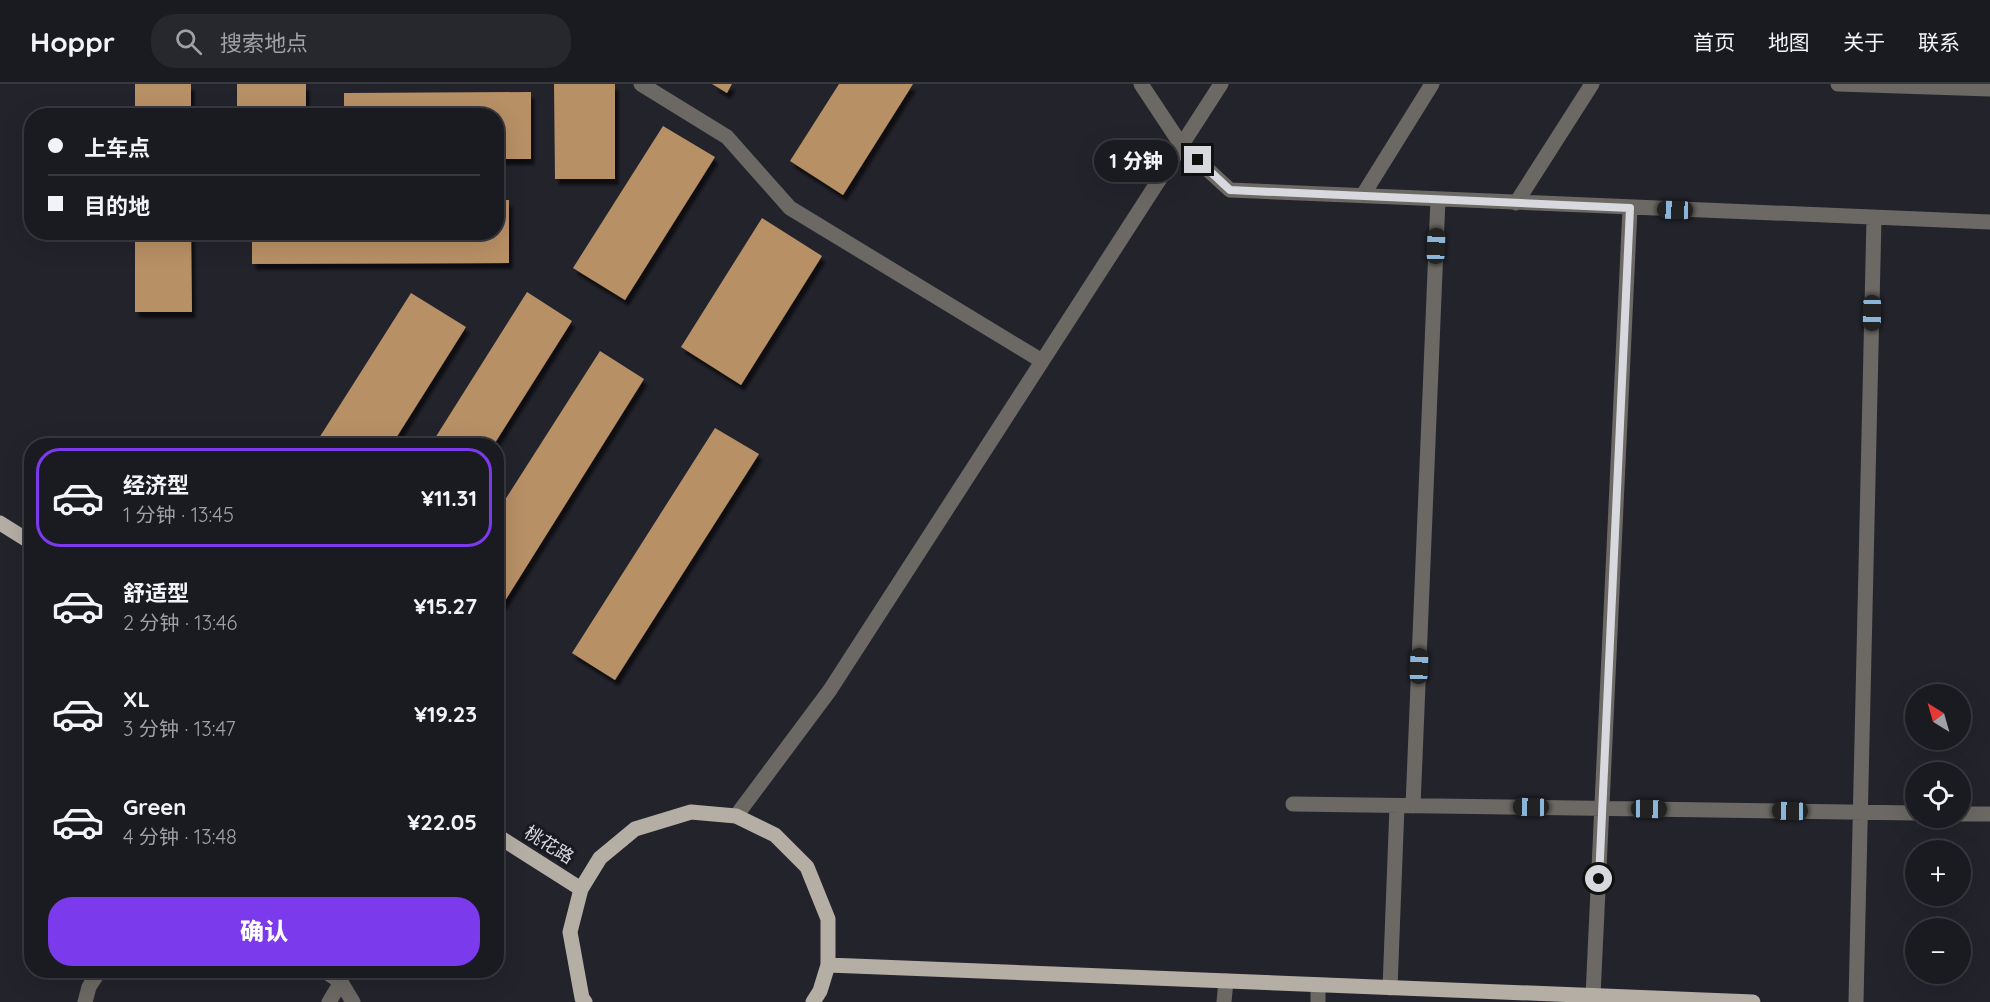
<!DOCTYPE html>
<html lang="zh">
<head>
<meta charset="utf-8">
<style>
  :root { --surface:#1a1a21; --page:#27272e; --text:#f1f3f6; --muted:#9fa1a5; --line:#38383f; --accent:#7c3aed }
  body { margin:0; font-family:Quicksand,"Noto Sans SC",sans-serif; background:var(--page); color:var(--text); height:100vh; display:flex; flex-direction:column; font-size:22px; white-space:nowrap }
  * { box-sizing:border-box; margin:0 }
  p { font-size:20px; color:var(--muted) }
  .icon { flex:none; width:33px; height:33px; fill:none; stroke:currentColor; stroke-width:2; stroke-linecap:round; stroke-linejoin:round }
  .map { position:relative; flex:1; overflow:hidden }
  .side { position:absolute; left:24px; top:354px; width:480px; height:540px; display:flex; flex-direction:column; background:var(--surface); border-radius:24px; box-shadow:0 6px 24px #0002,0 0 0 2px var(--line) }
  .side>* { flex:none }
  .banner { position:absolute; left:24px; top:24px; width:480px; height:132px; border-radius:24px; box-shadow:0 6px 24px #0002,0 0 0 2px var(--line); display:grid; align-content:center; height:132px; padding:0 24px; background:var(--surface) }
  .needle { width:39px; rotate:323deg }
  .buttons { position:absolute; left:1905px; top:600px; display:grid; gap:12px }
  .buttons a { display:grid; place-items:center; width:66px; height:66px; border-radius:50%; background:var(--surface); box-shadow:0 6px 24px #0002,0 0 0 2px var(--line); font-size:30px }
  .end { position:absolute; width:27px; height:27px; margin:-14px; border:8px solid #d8d8df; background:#111; box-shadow:0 0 0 3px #111 }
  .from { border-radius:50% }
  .bubble { position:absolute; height:42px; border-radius:21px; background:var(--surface); box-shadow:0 6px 24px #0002,0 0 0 2px var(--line); font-size:20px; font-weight:800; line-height:42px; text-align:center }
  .car { position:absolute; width:18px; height:36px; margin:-18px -9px; border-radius:8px; box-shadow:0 0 4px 2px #0007; background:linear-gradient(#222 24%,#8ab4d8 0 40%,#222 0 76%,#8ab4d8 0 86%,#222 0) }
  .banner b { display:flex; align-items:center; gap:21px; height:57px; font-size:22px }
  .banner b+b { border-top:2px solid var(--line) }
  .banner i { width:15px; height:15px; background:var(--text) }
  ul { padding:10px 0 0; list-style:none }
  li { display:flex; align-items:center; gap:18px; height:99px; margin:0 12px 9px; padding:0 12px; border:3px solid transparent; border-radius:24px }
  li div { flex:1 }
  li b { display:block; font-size:22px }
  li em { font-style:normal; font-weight:800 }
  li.active { border-color:var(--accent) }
  li>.icon { width:54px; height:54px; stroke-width:1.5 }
  .button { display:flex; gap:12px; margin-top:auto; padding:12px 24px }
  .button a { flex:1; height:69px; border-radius:24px; background:var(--accent); color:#fff; font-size:24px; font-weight:800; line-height:69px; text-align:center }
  header { display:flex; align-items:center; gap:36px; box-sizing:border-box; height:84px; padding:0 30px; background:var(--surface); border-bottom:2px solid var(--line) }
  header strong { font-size:28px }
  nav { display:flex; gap:33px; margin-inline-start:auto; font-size:21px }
  .search { width:420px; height:54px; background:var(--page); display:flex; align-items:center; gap:15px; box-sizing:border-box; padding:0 21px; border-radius:24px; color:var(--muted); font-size:22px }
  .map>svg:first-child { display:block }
  .building { fill:#b89066; filter:url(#shadow) }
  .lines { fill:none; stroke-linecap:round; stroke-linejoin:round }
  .minor { stroke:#6c6964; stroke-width:15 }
  .major { stroke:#b5aea5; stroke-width:15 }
  .route { stroke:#d8d8df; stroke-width:8 }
  .labels { text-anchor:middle; stroke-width:6; stroke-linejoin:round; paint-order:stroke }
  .street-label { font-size:18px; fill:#d8d8df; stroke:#191922 }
</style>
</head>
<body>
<header>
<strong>Hoppr</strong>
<div class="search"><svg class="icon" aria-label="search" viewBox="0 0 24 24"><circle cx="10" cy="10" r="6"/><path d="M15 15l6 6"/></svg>搜索地点</div>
<nav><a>首页</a><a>地图</a><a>关于</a><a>联系</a></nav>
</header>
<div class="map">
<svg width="1990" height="918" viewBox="0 0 1990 918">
  <defs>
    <filter id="shadow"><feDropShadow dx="3.5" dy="6" stdDeviation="1.5" flood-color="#0009"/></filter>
  </defs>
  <rect width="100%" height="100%" fill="#23232c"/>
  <path class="building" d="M 135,0 L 191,0 L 191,32 L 135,32 Z
    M 237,0 L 306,0 L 306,32 L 237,32 Z
    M 554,0 L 615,0 L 615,95 L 555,95 Z
    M 712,0 L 732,0 L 727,9 Z
    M 839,0 L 913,0 L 843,111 L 790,77 Z
    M 531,8 L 531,75 L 496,75 L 496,32 L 344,32 L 344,9 Z
    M 663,42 L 715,73 L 625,216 L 573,184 Z
    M 496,116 L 509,116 L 509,179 L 252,180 L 252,148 L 496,148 Z
    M 762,134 L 822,172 L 741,301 L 681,263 Z
    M 135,148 L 191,148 L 192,228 L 135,228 Z
    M 527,208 L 572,237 L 493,362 L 430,362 Z
    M 411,209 L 466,243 L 391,362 L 314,362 Z
    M 600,267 L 644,295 L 503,520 L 496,516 L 496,430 Z
    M 715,344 L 759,370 L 615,596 L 572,569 Z"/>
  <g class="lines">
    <path class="minor" d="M 641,0 L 727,53 L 790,124 L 1042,277
      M 1141,0 L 1182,62 L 1230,106 L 1990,138
      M 1838,0 L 1990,5
      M 1363,111 L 1432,0
      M 1516,119 L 1592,0
      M 1293,720 L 1916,729
      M 1413,722 L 1438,115
      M 1960,730 L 1990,730
      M 736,732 L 830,606 L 1221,0
      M 323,886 L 341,898 L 353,918
      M 1390,904 L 1397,722
      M 1593,912 L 1630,124
      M 85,918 L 89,903 L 100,886
      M 329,918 L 341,898
      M 1224,918 L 1226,897
      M 1318,918 L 1318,901
      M 1856,918 L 1874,134"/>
    <path class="major" d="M 0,439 L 32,459
      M 496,751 L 581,805
      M 828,881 L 1753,918
      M 585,918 L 582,914 L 570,848 L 581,805 L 600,774 L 635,745 L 691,728 L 736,732 L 775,751 L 807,783 L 828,835 L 828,881 L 820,907 L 813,918"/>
  </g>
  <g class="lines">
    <path class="route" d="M 1198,76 L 1230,106 L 1630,124 L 1599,795"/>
  </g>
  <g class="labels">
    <g class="street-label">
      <text transform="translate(549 761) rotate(32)" y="6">桃花路</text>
    </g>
  </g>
</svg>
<div class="buttons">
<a><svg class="needle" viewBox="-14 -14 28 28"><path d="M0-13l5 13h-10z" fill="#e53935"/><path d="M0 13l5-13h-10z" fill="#9fa1a5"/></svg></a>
<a><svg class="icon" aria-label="locate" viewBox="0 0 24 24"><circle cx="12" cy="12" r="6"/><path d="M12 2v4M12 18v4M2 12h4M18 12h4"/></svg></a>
<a>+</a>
<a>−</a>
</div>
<i class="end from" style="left:1599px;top:795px"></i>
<i class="end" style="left:1198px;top:76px"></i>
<div class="bubble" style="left:1094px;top:56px;width:84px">1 分钟</div>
<i class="car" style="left:1675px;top:126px;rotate:272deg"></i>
<i class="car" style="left:1436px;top:162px;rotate:2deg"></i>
<i class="car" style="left:1872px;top:229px;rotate:181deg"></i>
<i class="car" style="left:1419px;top:582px;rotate:2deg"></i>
<i class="car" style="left:1531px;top:723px;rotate:271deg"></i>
<i class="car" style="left:1649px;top:725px;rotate:91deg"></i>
<i class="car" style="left:1790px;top:727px;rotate:271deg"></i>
<div class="banner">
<b><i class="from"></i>上车点</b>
<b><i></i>目的地</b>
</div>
<section class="side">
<ul>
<li class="active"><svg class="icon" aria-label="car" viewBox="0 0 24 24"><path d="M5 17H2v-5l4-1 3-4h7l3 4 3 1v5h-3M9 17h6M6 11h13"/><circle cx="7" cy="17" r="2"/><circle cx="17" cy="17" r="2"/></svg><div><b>经济型</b><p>1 分钟 · 13:45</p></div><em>¥11.31</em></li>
<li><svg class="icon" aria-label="car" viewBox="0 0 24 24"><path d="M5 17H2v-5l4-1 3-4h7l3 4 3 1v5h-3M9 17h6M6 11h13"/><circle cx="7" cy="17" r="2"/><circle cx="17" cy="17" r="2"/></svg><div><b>舒适型</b><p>2 分钟 · 13:46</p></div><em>¥15.27</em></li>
<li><svg class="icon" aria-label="car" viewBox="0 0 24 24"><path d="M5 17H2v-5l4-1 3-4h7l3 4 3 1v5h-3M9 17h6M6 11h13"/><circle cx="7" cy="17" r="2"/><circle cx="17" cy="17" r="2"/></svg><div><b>XL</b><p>3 分钟 · 13:47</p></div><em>¥19.23</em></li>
<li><svg class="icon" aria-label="car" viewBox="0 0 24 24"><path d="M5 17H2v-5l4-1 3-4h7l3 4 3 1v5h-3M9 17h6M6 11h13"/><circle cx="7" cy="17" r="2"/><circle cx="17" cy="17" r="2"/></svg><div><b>Green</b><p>4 分钟 · 13:48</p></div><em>¥22.05</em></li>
</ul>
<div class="button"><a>确认</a></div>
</section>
</div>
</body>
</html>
